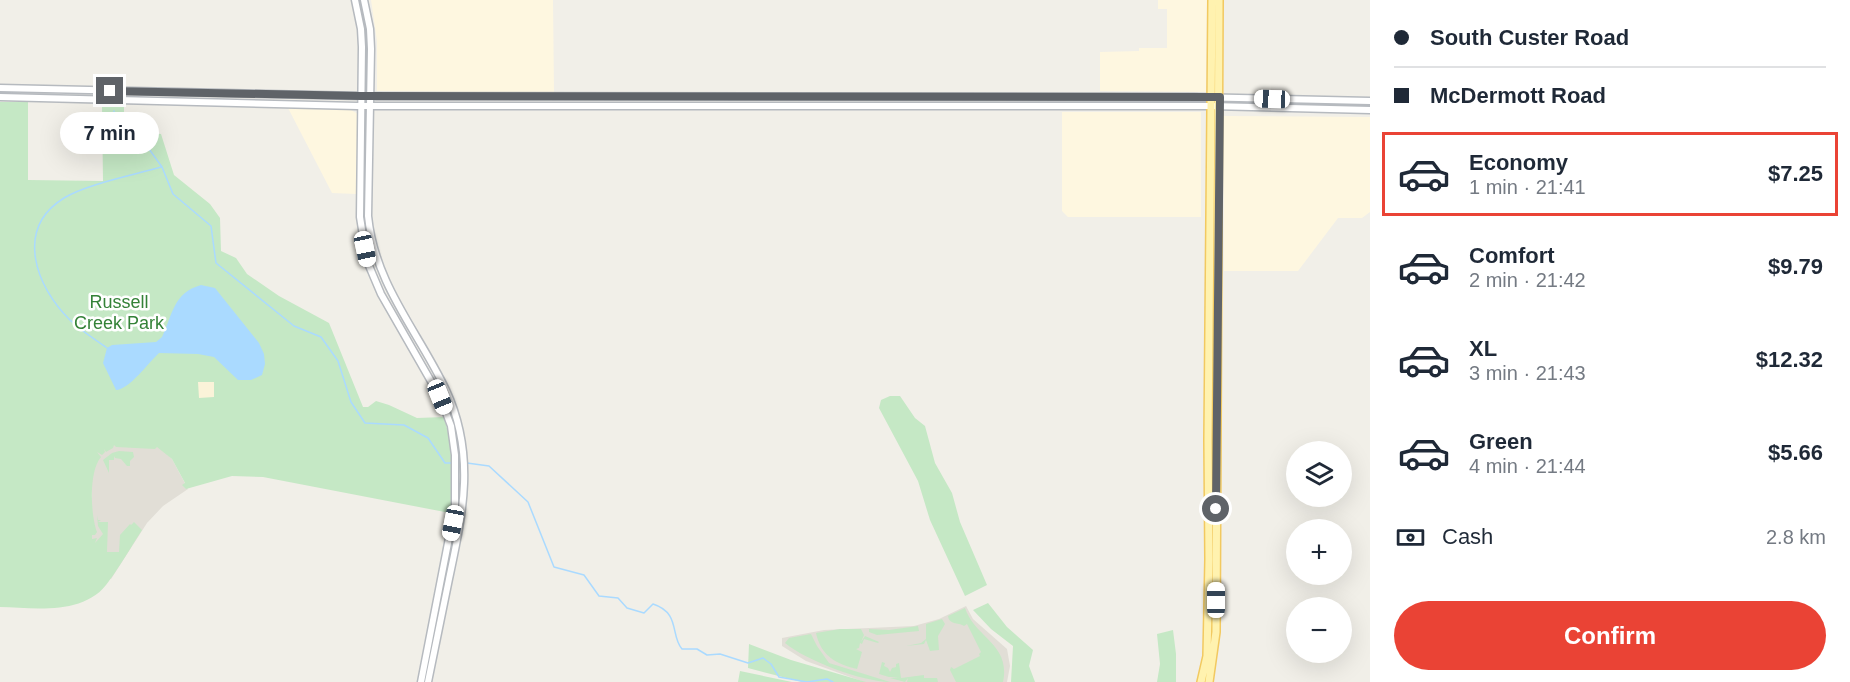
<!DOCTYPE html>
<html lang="en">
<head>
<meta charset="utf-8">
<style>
  :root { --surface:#fff; --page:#f2f2f3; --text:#1f2937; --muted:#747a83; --line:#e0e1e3; --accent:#ea4335 }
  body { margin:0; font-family:Arial,sans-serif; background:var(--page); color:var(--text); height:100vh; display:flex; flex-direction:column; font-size:22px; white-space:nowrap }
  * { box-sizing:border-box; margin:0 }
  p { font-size:20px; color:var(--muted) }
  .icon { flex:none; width:33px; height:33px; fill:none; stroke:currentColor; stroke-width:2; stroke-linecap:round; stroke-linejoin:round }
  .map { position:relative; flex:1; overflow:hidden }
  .side { display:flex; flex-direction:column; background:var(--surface); width:480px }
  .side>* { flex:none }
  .guide { display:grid; align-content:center; height:132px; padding:0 24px; background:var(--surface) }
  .tools { position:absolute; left:1286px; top:441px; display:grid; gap:12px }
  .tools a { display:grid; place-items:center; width:66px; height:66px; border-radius:50%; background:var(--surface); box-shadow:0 6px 24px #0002; font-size:30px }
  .end { position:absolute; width:27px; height:27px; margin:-14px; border:8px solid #5f6368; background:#fff; box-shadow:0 0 0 3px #fff }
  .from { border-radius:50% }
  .bubble { position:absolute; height:42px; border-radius:21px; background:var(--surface); box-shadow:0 6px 24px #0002; font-size:20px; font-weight:700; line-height:42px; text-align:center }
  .car { position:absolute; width:18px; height:36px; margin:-18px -9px; border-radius:8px; box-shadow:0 0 4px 2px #0007; background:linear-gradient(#fff 24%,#345 0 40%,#fff 0 76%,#345 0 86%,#fff 0) }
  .guide b { display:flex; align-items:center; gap:21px; height:57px; font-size:22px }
  .guide b+b { border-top:2px solid var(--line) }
  .guide i { width:15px; height:15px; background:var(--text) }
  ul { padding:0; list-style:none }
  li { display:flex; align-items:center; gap:18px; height:84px; margin:0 12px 9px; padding:0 12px; border:3px solid transparent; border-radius:0px }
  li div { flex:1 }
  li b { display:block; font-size:22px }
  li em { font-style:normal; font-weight:700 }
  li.selected { border-color:var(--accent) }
  li>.icon { width:54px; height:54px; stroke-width:1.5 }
  .pay { display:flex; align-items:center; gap:15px; height:66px; padding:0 24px; font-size:22px }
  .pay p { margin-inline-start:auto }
  .primary-button { display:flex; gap:12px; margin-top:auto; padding:12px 24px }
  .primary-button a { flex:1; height:69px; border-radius:36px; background:var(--accent); color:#fff; font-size:24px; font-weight:700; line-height:69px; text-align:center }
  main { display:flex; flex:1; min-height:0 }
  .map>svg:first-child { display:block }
  .commercial { fill:#fef7e0 }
  .education { fill:#e1ded6 }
  .green { fill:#c5e8c5 }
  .sand { fill:#fbf3d9 }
  .water { fill:#aadaff }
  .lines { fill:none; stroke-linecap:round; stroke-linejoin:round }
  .stream { stroke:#aadaff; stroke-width:1.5 }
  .secondary-casing { stroke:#b6babf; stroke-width:9 }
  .primary-casing { stroke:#f2c960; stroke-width:10 }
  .secondary { stroke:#fff; stroke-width:6 }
  .primary { stroke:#fff2af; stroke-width:7 }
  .route { stroke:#5f6368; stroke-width:8 }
  .labels { text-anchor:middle; stroke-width:5; stroke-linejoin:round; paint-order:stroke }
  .park-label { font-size:18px; fill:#348238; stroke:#fff }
</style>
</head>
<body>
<main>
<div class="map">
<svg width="1370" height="682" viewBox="0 0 1370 682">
  <rect width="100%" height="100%" fill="#f1efe8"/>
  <path class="commercial" d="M 371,0 L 553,0 L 554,93 L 377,91 L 377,41 Z
    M 1158,0 L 1207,0 L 1206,92 L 1100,91 L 1100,52 L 1139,51 L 1139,48 L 1167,48 L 1167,9 L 1158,9 Z
    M 287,106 L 351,110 L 358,114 L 356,194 L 332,193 Z
    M 1062,112 L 1201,112 L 1201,217 L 1068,217 L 1062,211 Z
    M 1224,116 L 1370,117 L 1370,212 L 1362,218 L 1338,218 L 1298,271 L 1224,271 Z"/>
  <path class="education" d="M 92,435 L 157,445 L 172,459 L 188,489 L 163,506 L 147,523 L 111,579 L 92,567 Z
    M 966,606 L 973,619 L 1007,649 L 1010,666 L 1007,682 L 864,682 L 806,661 L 782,646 L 782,638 L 824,630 L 914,626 L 939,619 Z"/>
  <path class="green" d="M 0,102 L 28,102 L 28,180 L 103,181 L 102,106 L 124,106 L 124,130 L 161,134 L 174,175 L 210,204 L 220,218 L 221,251 L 236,258 L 247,274 L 279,296 L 329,323 L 363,407 L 368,407 L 376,401 L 389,405 L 417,418 L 444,417 C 453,449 457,481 450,513 L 263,477 L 232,476 L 186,489 L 182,485 L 185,483 L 172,459 L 157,447 L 155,449 L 116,447 L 114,445 L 113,448 L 106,452 L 104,449 L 105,452 L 102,455 L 97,452 L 101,457 C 88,472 91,517 97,532 L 95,535 L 92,535 L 92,539 L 97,538 L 95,543 L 103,534 L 98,526 L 97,515 L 98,520 L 101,520 L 98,522 L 108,522 L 107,552 L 119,552 L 120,535 L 130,524 L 131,525 L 134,522 L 142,530 C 131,547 120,566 109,581 C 86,616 35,608 0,607 Z
    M 890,396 L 900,396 L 915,418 L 925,426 L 935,463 L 952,493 L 960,522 L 987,585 L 965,596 L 930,520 L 918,481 L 879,408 L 881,400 Z
    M 119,451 L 133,452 L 134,457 L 130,461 L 130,466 L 127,466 L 121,459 L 115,458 L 114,456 L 114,460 L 109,460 L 109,473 L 103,460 L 112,453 Z
    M 988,603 L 1007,627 L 1033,650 L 1029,666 L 1035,682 L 1011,682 L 1013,646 L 991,629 L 973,610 Z
    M 965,608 C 975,638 1011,644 1003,682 L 956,682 L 950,670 L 951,667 L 954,669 L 980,656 L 979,654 L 981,652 L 967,624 L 964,626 C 958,622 949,625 948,616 Z
    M 942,619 L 945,624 L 938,636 L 939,650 L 930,651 L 926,640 L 924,644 L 906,646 L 921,643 L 926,639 L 926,624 Z
    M 918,626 L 919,631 L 877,635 L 869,632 L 869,629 L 889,630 Z
    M 840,629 L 861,629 L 864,635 L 861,642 L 865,636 L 879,642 L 878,643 L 864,639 L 862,644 L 860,643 L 859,648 L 856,649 L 862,652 L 857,669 C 836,664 821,656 816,633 Z
    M 1173,630 L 1176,654 L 1176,682 L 1157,682 L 1160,664 L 1157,634 Z
    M 811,634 L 817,646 L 829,663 L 890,682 C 863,682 805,660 785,643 L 789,638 Z
    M 749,644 L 791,660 L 866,682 L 802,682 L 748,668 Z
    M 882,662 L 885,663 L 884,666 L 888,668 L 890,672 L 892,668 L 896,667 L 896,664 L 899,663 L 901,678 L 924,675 L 924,678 L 937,678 L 938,682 L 907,682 L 908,678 L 905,682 L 890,678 L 899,677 L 889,677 L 879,674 Z
    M 740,671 L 792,682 L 738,682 Z"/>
  <path class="sand" d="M 198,382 L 214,382 L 214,397 L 199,398 Z"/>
  <path class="water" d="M 201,285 L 215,288 L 259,343 L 264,354 L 265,364 L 262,375 L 251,380 L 238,380 L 214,357 L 198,354 L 159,353 C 149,362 129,390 116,390 L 103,363 L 107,348 L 112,345 L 156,342 L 162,337 C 173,314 173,293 201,285 Z"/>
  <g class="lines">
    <path class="stream" d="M 114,111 L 117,148 L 126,151 L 149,149 L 162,167 L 173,194 L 211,226 L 216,263 L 294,326 L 321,337 L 338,361 L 351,402 L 365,423 L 404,425 L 428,438 L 445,463 L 454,463
      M 107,348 C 95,339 81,331 70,320 C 36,287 14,229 64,198 C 87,184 134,175 161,167
      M 467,463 L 489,466 L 528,502 L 554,567 L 584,575 L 599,596 L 618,598 L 627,608 L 644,613 L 653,604 C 681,613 670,636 682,649 L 697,649 L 707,655 L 720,654 L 748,663 L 763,658 L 771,664 L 779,677 L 807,682 L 827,679 L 833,682"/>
    <g class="secondary-casing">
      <path id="secondary" d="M 355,0 L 361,29 L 362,47 L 360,217 L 367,261 L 381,294 L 440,397 L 451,426 L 455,455 L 455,507 L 421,682
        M 364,0 L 370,29 L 371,49 L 368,216 C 375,285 418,331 446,390 C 476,455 463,513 449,579 C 442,613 435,648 428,682
        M 0,88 L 361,96 L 1194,97 L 1370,101
        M 0,97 L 357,106 L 1211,106 L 1370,110"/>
    </g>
    <g class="primary-casing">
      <path id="primary" d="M 1201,682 L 1207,656 L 1209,559 L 1208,440 L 1212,0
        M 1209,682 L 1216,632 L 1219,0"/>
    </g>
    <use href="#secondary" class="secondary"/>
    <use href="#primary" class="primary"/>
  </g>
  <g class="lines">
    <path class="route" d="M 110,91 L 361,96 L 1220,97 L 1216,509"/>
  </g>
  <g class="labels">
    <g class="park-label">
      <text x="119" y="308">Russell<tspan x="119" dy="21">Creek Park</tspan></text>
    </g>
  </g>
</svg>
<div class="tools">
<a><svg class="icon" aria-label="layers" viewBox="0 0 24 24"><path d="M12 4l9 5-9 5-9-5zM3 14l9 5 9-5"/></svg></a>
<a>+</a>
<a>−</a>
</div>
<i class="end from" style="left:1216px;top:509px"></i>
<i class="end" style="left:110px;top:91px"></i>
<div class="bubble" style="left:60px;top:112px;width:99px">7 min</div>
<i class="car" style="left:1272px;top:99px;rotate:272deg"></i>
<i class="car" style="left:365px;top:249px;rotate:168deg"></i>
<i class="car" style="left:440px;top:397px;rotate:158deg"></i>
<i class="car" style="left:453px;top:523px;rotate:191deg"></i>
<i class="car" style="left:1216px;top:600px;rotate:0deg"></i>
</div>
<section class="side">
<div class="guide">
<b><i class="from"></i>South Custer Road</b>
<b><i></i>McDermott Road</b>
</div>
<ul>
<li class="selected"><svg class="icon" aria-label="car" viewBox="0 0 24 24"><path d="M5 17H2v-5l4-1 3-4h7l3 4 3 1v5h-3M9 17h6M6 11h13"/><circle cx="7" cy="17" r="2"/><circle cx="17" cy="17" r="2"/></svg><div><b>Economy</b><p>1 min · 21:41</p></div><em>$7.25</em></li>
<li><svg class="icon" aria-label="car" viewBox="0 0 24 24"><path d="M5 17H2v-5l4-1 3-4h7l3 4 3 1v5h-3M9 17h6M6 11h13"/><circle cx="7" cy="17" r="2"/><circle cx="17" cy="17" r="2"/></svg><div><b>Comfort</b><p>2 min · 21:42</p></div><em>$9.79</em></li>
<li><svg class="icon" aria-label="car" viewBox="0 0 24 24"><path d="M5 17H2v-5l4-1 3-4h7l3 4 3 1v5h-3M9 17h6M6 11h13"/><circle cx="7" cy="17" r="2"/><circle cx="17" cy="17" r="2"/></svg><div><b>XL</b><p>3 min · 21:43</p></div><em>$12.32</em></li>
<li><svg class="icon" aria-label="car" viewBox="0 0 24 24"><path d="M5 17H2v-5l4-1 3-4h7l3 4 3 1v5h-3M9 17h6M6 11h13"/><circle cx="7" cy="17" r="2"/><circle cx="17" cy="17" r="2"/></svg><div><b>Green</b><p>4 min · 21:44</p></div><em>$5.66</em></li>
</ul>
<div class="pay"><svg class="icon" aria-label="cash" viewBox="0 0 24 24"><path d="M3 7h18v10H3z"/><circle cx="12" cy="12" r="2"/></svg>Cash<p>2.8 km</p></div>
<div class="primary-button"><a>Confirm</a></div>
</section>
</main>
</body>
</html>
